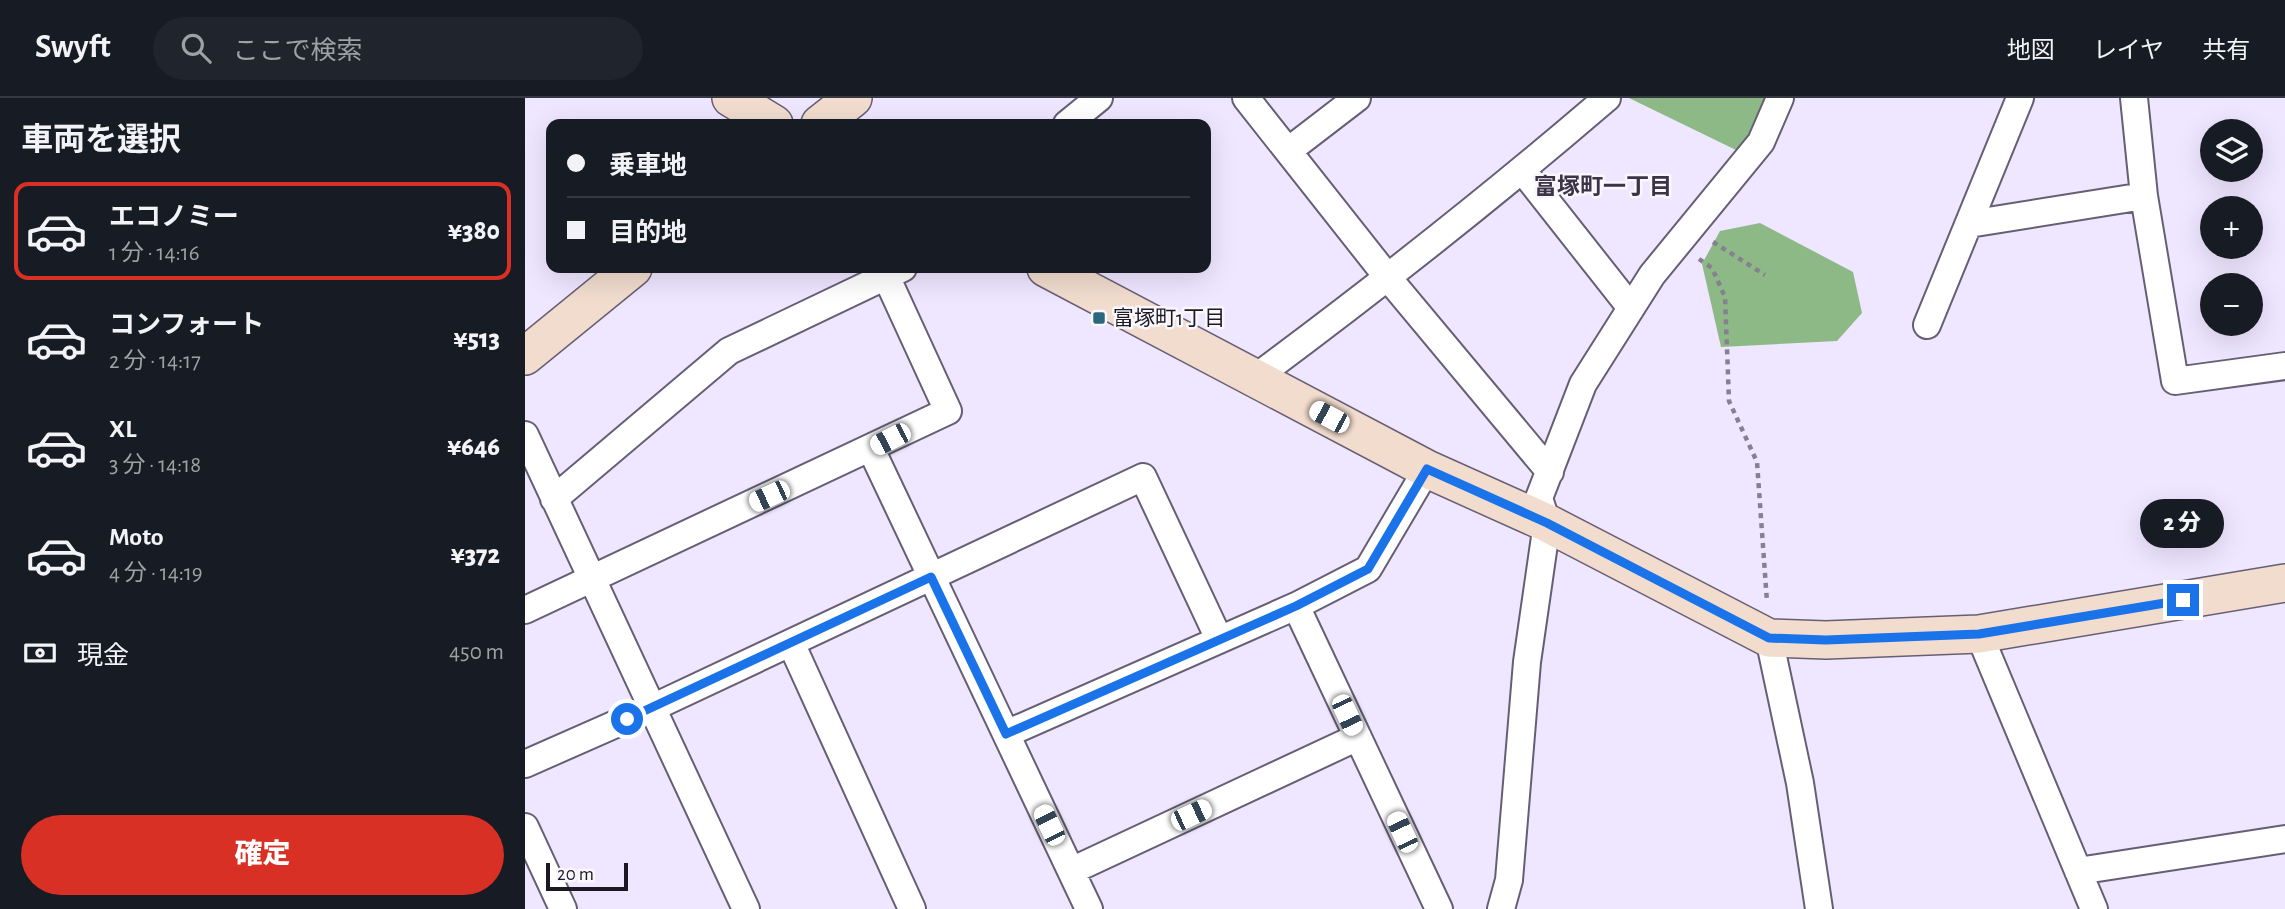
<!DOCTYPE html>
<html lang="ja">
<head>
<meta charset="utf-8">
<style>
  :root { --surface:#171b24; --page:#20242c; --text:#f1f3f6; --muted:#9ea1a6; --line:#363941; --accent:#d93025 }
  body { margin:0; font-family:"Alegreya Sans","Noto Sans JP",sans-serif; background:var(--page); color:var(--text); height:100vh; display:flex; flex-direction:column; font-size:26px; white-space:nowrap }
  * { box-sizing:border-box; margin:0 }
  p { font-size:23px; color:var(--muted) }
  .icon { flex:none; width:38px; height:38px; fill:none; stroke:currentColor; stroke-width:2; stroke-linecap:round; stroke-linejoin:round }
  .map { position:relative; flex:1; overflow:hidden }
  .sheet { display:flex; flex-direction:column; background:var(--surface); width:525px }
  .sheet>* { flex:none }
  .banner { position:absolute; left:21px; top:21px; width:665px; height:154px; border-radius:14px; box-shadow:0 7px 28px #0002; display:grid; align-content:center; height:154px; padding:0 21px; background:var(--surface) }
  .tools { position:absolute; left:1675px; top:21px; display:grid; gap:14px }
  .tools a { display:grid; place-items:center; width:63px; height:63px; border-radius:50%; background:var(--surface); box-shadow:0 7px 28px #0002; font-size:35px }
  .scale { position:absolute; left:21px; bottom:18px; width:82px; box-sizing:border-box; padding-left:7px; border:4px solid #1b1821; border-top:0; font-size:19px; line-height:24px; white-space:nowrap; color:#1b1821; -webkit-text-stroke:5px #f9f7fc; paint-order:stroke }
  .end { position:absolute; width:32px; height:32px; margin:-16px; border:9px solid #1a73e8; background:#fff; box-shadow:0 0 0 4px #fff }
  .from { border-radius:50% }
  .bubble { position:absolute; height:49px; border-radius:24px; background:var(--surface); box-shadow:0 7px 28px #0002; font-size:23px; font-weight:800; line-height:49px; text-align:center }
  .car { position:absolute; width:21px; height:42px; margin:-21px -10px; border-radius:9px; box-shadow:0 0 5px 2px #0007; background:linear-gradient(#fff 24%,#345 0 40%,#fff 0 76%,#345 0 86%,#fff 0) }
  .banner b { display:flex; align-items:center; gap:24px; height:66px; font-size:26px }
  .banner b+b { border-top:2px solid var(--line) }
  .banner i { width:18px; height:18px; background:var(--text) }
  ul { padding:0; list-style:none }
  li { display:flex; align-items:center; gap:21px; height:98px; margin:0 14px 10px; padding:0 7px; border:4px solid transparent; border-radius:14px }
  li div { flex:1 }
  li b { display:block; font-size:26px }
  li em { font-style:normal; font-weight:800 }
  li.on { border-color:var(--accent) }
  li>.icon { width:63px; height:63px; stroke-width:1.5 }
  h2 { padding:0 21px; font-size:32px; line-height:84px }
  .pay { display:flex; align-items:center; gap:18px; height:77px; padding:0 21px; font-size:26px }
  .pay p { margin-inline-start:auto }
  .primary-button { display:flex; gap:14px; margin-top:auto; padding:14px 21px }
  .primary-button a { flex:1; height:80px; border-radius:42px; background:var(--accent); color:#fff; font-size:28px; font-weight:800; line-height:80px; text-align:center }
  header { display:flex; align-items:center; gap:42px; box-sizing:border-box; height:98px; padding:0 35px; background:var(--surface); border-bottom:2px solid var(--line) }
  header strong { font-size:33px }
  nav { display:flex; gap:38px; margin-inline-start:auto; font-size:24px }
  .search { width:490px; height:63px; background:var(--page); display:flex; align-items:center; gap:18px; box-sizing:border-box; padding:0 24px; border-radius:38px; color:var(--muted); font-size:26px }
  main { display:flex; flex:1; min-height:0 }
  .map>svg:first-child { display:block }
  .forest { fill:#8db987 }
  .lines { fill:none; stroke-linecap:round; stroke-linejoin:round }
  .street-casing { stroke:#665f74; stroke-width:30 }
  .secondary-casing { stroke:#665f74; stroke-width:40 }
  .path { stroke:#868091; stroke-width:4.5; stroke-dasharray:5 5; stroke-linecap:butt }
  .street { stroke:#fff; stroke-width:26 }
  .secondary { stroke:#f1dcce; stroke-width:37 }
  .route { stroke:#1a73e8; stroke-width:9 }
  .poi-dot { fill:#2b677f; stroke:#f9f7fc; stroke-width:2.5 }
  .labels { text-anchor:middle; stroke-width:5; stroke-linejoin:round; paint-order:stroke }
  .poi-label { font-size:21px; fill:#1b1821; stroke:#f9f7fc; text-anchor:start }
  .neighbourhood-label { font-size:23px; font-weight:bold; fill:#3b3448; stroke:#f9f7fc }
</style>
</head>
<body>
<header>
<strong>Swyft</strong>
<div class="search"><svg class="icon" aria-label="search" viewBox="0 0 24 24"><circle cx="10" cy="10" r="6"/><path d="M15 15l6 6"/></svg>ここで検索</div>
<nav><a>地図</a><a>レイヤ</a><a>共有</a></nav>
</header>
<main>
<section class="sheet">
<h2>車両を選択</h2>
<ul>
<li class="on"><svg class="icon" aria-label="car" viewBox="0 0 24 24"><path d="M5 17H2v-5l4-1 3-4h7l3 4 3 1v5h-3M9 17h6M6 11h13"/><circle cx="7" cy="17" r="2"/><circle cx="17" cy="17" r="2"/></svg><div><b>エコノミー</b><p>1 分 · 14:16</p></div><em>¥380</em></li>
<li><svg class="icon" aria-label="car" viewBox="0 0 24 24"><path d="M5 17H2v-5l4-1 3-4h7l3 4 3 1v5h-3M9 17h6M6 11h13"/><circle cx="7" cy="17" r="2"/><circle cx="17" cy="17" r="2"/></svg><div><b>コンフォート</b><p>2 分 · 14:17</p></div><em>¥513</em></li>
<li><svg class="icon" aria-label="car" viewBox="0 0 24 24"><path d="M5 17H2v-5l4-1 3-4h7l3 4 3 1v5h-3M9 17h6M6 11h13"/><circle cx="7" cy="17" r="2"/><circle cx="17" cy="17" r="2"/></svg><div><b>XL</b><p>3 分 · 14:18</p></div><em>¥646</em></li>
<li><svg class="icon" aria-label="car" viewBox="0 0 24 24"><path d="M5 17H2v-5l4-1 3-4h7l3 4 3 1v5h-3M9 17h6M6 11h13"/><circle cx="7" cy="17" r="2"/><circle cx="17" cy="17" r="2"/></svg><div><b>Moto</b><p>4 分 · 14:19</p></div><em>¥372</em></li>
</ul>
<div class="pay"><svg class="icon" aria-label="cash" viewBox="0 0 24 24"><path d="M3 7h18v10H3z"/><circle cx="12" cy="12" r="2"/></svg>現金<p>450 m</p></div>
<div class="primary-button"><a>確定</a></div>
</section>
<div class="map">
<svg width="1760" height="811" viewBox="0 0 1760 811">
  <rect width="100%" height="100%" fill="#efe6ff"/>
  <path class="forest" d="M 1104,0 L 1244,0 L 1240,13 L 1213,53 Z
    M 1235,125 L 1328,174 L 1337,215 L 1312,243 L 1196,249 L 1177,166 L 1195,133 Z"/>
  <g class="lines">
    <g class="street-casing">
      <path id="street" d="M 721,0 L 864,181 L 1025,374
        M 1609,0 L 1619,98 L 1650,283 L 1760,268
        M 542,26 L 574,0
        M 763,53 L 832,0
        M 998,73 L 1106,210
        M 1444,126 L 1619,98
        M 1402,227 L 1495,0
        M 730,280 C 851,190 968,98 1082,0
        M 0,337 L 221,811
        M 346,351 L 564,811
        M 29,401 L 204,253 L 378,170
        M 771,508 L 914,811
        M 0,512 L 423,313 L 361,178
        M 1454,536 L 1569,811
        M 1244,540 L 1275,685 L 1294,811
        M 266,545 L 387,811
        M 481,636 L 771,508 L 843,471 L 902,371
        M 0,666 L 127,610 L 618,379 L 694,541
        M 0,729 L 38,811
        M 546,773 L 833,639
        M 1553,773 L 1760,741
        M 976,811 L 984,782 L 1002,564 L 1022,425 L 1014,400 L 1058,286 L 1127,177 L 1236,44 L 1255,0"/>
    </g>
    <g class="secondary-casing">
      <path id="secondary" d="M 206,0 L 249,26
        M 295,26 L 328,0
        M 521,170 L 902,371 L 1022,425 L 1244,540 L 1301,542 L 1454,536 L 1760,485
        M 0,258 L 108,170"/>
    </g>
    <path class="path" d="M 1188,144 L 1240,177
      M 1174,161 L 1187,170 L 1200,199 L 1204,303 L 1232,364 L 1242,504"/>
    <use href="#street" class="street"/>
    <use href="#secondary" class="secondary"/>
  </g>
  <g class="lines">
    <path class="route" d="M 102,621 L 406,479 L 481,636 L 771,508 L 843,471 L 902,371 L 1022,425 L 1244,540 L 1301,542 L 1454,536 L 1658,502"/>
  </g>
  <rect class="poi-dot" x="567" y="213" width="14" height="14" rx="3.5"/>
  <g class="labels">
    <g class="poi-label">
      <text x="588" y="227">富塚町1丁目</text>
    </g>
    <g class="neighbourhood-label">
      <text x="1078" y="96">富塚町一丁目</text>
    </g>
  </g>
</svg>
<div class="tools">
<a><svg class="icon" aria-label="layers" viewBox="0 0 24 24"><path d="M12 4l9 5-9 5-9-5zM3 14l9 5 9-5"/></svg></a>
<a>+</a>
<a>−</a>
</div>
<div class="scale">20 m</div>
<i class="end from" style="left:102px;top:621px"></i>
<i class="end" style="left:1658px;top:502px"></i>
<div class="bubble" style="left:1615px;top:401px;width:84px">2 分</div>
<i class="car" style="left:804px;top:319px;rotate:298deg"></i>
<i class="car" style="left:365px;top:341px;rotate:243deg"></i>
<i class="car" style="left:244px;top:398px;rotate:245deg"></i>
<i class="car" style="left:822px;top:617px;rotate:155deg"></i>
<i class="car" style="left:666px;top:717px;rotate:65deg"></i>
<i class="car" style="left:524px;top:727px;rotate:334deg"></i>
<i class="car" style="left:877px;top:734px;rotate:335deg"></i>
<div class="banner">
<b><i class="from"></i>乗車地</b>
<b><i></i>目的地</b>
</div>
</div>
</main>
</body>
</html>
